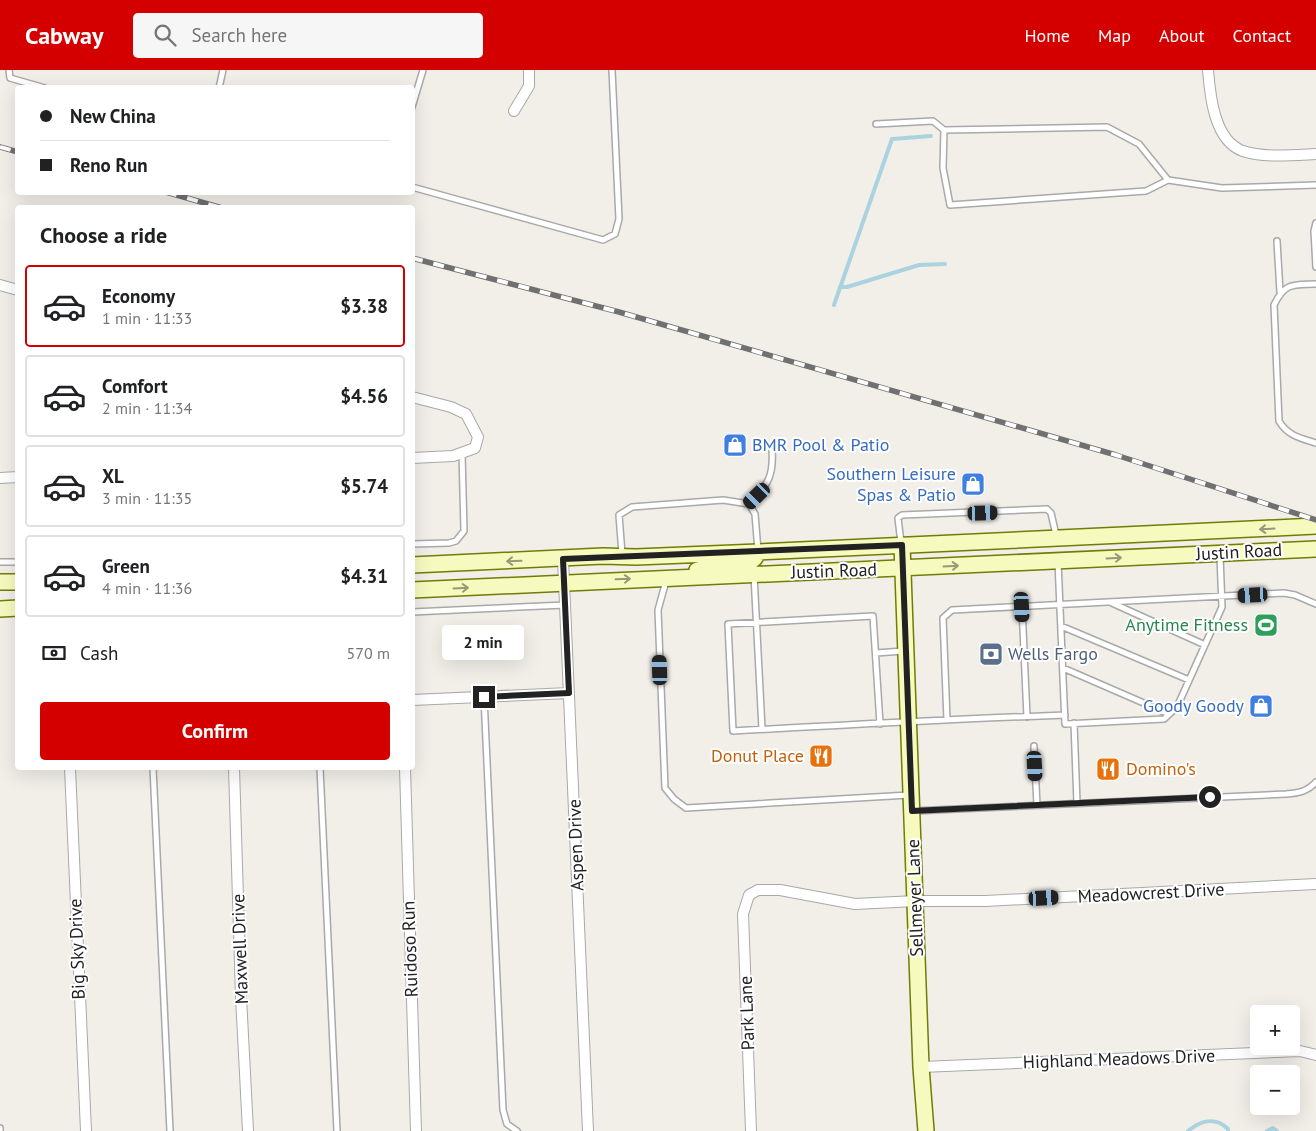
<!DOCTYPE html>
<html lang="en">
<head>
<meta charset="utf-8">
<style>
  :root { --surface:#fff; --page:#f6f6f6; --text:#202124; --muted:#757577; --line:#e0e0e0; --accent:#d40000 }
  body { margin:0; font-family:"PT Sans",sans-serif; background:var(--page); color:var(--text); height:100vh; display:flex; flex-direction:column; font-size:19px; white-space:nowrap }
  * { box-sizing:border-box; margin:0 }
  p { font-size:16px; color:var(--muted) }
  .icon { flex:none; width:28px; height:28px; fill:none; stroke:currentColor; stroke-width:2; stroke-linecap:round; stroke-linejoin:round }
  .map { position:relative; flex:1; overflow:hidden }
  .drawer { position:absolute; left:15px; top:135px; width:400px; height:565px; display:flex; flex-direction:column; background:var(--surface); border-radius:5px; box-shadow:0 5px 20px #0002 }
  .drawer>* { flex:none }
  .top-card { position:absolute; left:15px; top:15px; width:400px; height:110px; border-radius:5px; box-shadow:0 5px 20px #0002; display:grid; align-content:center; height:110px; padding:0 25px; background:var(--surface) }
  .fabs { position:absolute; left:1250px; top:935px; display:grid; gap:10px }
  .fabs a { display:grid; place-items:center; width:50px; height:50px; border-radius:5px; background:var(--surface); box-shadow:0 5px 20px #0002; font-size:25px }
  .end { position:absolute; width:22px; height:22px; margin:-11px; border:6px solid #222; background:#fff; box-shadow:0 0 0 2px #fff }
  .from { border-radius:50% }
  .bubble { position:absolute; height:35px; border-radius:5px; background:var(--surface); box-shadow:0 5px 20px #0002; font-size:16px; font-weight:700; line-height:35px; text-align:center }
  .car { position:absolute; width:15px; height:30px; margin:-15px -8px; border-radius:6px; box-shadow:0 0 4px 1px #0007; background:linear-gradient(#222 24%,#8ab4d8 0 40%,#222 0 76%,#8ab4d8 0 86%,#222 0) }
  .top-card b { display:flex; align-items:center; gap:18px; height:48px; font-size:19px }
  .top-card b+b { border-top:1px solid var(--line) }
  .top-card i { width:12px; height:12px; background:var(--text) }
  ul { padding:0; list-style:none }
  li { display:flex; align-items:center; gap:15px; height:82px; margin:0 10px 8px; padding:0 15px; border:2px solid var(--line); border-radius:5px }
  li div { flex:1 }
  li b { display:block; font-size:19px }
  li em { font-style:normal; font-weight:700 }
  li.active { border-color:var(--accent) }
  li>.icon { width:45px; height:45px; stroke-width:1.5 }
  h2 { padding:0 25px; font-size:22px; line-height:60px }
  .pay { display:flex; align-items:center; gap:12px; height:55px; padding:0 25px; font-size:19px }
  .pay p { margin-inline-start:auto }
  .action { display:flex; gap:10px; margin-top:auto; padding:10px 25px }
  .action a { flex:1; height:58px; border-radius:5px; background:var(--accent); color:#fff; font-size:20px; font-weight:700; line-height:58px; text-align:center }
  header { display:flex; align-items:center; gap:30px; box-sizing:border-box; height:70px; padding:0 25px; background:var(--accent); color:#fff }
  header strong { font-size:24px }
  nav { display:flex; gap:28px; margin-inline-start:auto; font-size:18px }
  .search { width:350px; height:45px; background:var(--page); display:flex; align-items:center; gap:12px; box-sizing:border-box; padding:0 18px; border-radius:5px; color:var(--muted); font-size:19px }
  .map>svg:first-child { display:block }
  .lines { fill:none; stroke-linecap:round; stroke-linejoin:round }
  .stream { stroke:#aad3df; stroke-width:4 }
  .lane-casing { stroke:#a9a9a9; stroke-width:8 }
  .street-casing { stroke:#a9a9a9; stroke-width:12 }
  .secondary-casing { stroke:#707d05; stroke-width:18 }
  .lane { stroke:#fff; stroke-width:5 }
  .street { stroke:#fff; stroke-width:10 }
  .secondary { stroke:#f7fabf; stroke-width:15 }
  .rail-casing { stroke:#707070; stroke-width:5.5 }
  .rail { stroke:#fff; stroke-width:4; stroke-dasharray:11; stroke-linecap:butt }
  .oneway { stroke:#979978 }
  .route { stroke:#222; stroke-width:6 }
  .labels { text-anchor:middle; stroke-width:4; stroke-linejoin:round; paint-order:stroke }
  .shop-label { font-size:18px; fill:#366cbe; stroke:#fff; text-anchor:end }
  .street-label { font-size:18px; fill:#222; stroke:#fff }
  .leisure-label { font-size:18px; fill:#27864d; stroke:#fff; text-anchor:end }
  .service-label { font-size:18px; fill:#4e5e75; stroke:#fff; text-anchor:start }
  .food-label { font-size:18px; fill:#c56008; stroke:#fff; text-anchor:end }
</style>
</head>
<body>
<header>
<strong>Cabway</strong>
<div class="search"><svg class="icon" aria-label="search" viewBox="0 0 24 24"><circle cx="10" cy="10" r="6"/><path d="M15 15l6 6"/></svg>Search here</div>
<nav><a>Home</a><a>Map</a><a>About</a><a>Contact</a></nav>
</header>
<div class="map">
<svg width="1316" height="1061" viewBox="0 0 1316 1061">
  <rect width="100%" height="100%" fill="#f2efe9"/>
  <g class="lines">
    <path class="stream" d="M 840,217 L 847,217 L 919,195 L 945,194
      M 834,235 L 892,69 L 931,66
      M 1188,1061 C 1200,1051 1215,1046 1228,1059 L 1228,1061
      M 1267,1061 L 1273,1058 L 1277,1061"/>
    <g class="lane-casing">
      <path id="lane" d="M 9,0 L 10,8 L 45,18
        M 219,18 L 223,0
        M 412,37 L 423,0
        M 876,54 L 933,51 L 944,60
        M 1168,110 L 1139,74 L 1107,57 L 944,60 L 943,98 L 950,135 L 1146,121 L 1168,110 L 1222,118 L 1316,115
        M 412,117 L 603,170 L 615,164 L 619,149 L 612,0
        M 1316,153 L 1314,161 L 1316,197
        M 1277,171 L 1280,222
        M 1316,214 C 1293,215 1285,212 1274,235 L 1279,351 C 1288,366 1300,368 1316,373
        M 749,434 C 768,415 774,406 772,379
        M 901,473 L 898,448 L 902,445 L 1047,439 L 1051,443 L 1056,465
        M 412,474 L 449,473 L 456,471 L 464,461 L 462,383
        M 622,484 L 619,445 L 632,437 L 723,430 L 749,434 L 755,444 L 758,481
        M 0,492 L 18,492
        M 1058,492 L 1065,654 L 1164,649 L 1177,637 L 1222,537 L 1220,486
        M 754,505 L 762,659
        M 666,511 L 658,540 L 665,718 L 674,729 L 686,738 L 909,725
        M 1112,533 L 1205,575
        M 1022,537 L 1027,647
        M 412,542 L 565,535
        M 1061,556 L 1189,610
        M 876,583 L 903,581
        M 1063,598 L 1169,644
        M 484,627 L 503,1040 L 507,1054 L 517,1061
        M 947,650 L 943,548 L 952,540 L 1284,523 L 1295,525 L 1316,534
        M 1074,653 L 1077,733
        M 880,654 L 873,546 L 728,554 L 733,661 C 843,655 954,649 1065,645
        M 1034,676 L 1037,735
        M 153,698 L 170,1061
        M 320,698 L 337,1061
        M 913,741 L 1286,724 C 1298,723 1307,722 1316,712
        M 0,1058 L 0,1061"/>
    </g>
    <g class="street-casing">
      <path id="street" d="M 1208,0 C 1210,25 1214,71 1243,81 C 1262,88 1295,85 1316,84
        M 514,41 L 529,16 L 529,0
        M 0,215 L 18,220
        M 412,327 L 451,337 L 466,344 L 478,367 L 475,378 L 453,386 L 412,388
        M 0,408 L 18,407
        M 563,489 L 588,1061
        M 412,630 L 569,623
        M 70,698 L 86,1061
        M 234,698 L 241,927 L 248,1061
        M 405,698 L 416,1061
        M 921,997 L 1300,981 L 1316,985
        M 751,1061 L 743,844 L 749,825 L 758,820 L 780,820 L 855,834 L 916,831 L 985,831 L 1316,814"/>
    </g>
    <g class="secondary-casing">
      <path id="secondary" d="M 902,475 L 921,997 L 926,1061
        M 412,495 L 603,486 L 636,487 L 758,482 L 1316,456
        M 697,500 L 728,493 L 749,493 L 755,488 L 758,482
        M 0,512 L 18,512
        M 412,520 C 714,506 1015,493 1316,479
        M 0,539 L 18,538"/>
    </g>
    <use href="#lane" class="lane"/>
    <use href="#street" class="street"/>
    <use href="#secondary" class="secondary"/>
    <g class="rail-casing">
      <path id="rail" d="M 0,77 L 18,82
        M 166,122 L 222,138
        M 412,188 L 619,242 L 1116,385 L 1316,450"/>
    </g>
    <use href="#rail" class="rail"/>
  </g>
  <defs><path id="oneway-shaft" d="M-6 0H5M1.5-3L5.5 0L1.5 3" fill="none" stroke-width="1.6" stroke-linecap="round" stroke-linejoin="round" transform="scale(1.25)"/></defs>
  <g class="oneway">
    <use href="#oneway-shaft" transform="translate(1267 459) rotate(177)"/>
    <use href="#oneway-shaft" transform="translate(1114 488) rotate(-3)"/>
    <use href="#oneway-shaft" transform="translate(514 491) rotate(178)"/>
    <use href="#oneway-shaft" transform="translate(951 496) rotate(-3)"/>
    <use href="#oneway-shaft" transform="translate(623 509) rotate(-2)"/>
    <use href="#oneway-shaft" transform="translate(461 518) rotate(-3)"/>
  </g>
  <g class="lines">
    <path class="route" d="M 484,627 L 569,623 L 563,489 L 902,475 L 912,741 L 1210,727"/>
  </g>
  <defs>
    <g id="shop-square" transform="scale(1.25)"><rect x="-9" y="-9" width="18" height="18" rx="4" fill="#3f7fe0" stroke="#fff"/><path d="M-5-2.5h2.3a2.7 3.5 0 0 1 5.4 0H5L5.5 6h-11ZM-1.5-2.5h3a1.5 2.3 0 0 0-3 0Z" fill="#fff"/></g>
    <g id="stadium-square" transform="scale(1.25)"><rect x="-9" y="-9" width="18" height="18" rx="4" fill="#2e9e5b" stroke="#fff"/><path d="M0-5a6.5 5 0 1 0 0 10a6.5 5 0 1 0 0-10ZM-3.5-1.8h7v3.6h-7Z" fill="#fff"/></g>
    <g id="bank-square" transform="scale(1.25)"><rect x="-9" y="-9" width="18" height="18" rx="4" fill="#5c6f8a" stroke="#fff"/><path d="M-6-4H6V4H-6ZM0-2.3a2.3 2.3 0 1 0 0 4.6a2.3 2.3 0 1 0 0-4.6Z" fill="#fff"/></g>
    <g id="restaurant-square" transform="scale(1.25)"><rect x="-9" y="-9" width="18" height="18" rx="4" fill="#e8710a" stroke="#fff"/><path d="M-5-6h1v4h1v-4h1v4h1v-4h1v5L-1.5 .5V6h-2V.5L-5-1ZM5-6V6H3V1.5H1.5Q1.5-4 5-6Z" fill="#fff"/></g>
  </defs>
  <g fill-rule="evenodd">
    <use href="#shop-square" x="735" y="375"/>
    <use href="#shop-square" x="973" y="414"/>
    <use href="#stadium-square" x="1266" y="555"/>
    <use href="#bank-square" x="991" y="584"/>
    <use href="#shop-square" x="1261" y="636"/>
    <use href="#restaurant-square" x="821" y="686"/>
    <use href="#restaurant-square" x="1108" y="699"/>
  </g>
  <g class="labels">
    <g class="shop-label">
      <text x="752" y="381" text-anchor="start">BMR Pool &amp; Patio</text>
      <text x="956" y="410">Southern Leisure<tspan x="956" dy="21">Spas &amp; Patio</tspan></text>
      <text x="1244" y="642">Goody Goody</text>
    </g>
    <g class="street-label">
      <text transform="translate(1239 482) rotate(-3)" y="6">Justin Road</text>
      <text transform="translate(834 501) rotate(-2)" y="6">Justin Road</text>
      <text transform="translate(576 775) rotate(-92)" y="6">Aspen Drive</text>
      <text transform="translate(1151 823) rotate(-3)" y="6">Meadowcrest Drive</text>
      <text transform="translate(915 828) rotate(-92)" y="6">Sellmeyer Lane</text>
      <text transform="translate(77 879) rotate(-92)" y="6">Big Sky Drive</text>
      <text transform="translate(240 879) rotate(-92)" y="6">Maxwell Drive</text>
      <text transform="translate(410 879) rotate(-92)" y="6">Ruidoso Run</text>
      <text transform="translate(747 943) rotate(-92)" y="6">Park Lane</text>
      <text transform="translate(1119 989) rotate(-2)" y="6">Highland Meadows Drive</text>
    </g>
    <g class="leisure-label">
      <text x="1248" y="561">Anytime Fitness</text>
    </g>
    <g class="service-label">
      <text x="1008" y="590">Wells Fargo</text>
    </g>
    <g class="food-label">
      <text x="804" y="692">Donut Place</text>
      <text x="1126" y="705" text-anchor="start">Domino's</text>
    </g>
  </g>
</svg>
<div class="fabs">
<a>+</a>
<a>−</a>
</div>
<i class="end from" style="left:1210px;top:727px"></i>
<i class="end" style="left:484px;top:627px"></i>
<div class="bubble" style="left:442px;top:555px;width:82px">2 min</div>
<i class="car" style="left:757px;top:426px;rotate:226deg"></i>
<i class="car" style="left:983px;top:443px;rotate:88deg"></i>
<i class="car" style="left:1253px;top:525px;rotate:267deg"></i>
<i class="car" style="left:1022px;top:537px;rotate:177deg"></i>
<i class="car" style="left:660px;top:600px;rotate:358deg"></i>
<i class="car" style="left:1035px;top:696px;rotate:177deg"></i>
<i class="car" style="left:1044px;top:828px;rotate:87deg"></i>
<div class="top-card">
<b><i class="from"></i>New China</b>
<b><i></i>Reno Run</b>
</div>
<section class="drawer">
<h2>Choose a ride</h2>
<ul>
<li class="active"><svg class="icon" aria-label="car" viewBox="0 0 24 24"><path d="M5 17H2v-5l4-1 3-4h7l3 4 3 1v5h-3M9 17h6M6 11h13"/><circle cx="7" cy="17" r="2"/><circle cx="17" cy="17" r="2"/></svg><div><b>Economy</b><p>1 min · 11:33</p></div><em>$3.38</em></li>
<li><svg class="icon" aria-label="car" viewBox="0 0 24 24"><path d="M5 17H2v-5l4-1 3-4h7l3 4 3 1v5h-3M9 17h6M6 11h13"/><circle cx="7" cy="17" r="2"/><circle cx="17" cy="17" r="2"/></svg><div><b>Comfort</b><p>2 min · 11:34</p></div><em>$4.56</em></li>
<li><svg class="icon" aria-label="car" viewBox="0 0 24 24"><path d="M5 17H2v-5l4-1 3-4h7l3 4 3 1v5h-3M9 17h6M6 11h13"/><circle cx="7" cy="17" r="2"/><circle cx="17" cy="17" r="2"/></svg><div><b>XL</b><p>3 min · 11:35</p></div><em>$5.74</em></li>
<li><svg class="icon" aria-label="car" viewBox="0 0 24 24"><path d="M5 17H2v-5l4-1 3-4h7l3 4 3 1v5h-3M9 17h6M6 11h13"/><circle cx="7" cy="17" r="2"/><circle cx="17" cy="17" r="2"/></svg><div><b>Green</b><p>4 min · 11:36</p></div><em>$4.31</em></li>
</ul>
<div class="pay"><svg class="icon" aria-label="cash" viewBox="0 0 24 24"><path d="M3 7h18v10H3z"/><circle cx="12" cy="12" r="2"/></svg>Cash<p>570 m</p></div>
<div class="action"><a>Confirm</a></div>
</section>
</div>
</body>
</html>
